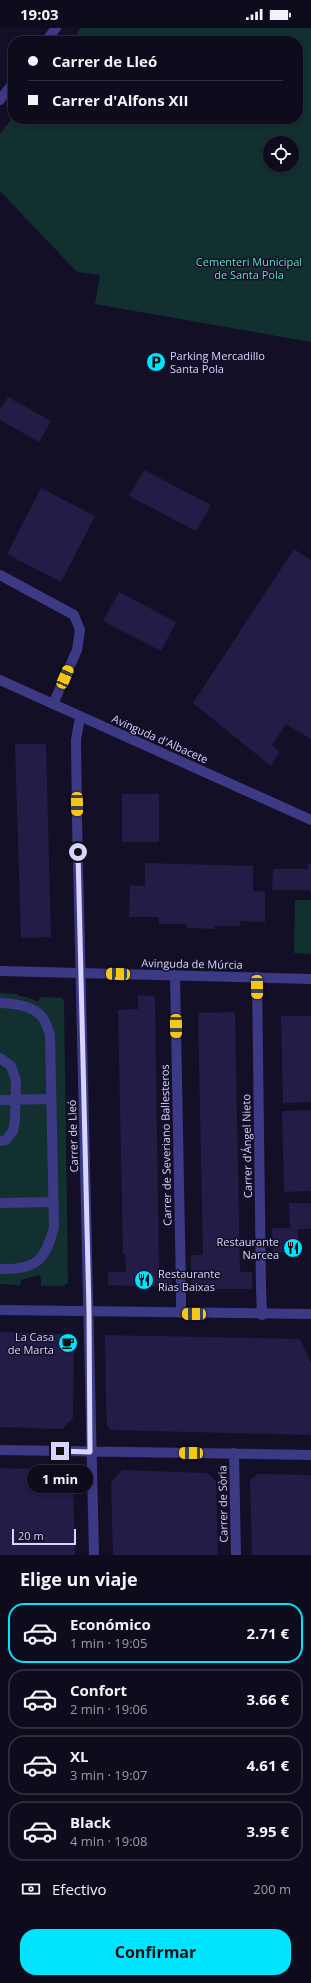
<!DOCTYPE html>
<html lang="es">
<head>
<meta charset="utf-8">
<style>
  :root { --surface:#0e0b1c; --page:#1c1929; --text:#f1f3f6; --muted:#9b9ba3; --line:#2e2b3b; --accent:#00e5ff }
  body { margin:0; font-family:"Open Sans",sans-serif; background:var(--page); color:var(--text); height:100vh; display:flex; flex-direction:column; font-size:15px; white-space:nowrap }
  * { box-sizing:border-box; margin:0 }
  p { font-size:13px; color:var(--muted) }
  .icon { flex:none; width:22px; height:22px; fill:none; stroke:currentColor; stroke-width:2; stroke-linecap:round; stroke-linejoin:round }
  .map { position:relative; height:1527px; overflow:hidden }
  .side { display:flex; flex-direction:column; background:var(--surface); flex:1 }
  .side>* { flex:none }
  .guide { position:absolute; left:8px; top:8px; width:295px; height:88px; border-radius:16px; box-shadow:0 2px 6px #0003,0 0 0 1px var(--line); display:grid; align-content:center; height:88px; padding:0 20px; background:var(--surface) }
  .fabs { position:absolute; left:263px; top:108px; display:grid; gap:8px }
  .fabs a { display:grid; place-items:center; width:36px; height:36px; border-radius:50%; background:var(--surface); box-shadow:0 2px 6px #0003,0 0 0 1px var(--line); font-size:20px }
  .scale { position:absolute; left:12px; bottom:10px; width:64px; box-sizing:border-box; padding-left:4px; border:2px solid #d9d4ff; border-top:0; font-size:11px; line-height:14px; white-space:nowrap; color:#d9d4ff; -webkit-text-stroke:3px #130f26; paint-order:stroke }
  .end { position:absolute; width:18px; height:18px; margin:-9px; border:5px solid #d9d4ff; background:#111; box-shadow:0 0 0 2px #111 }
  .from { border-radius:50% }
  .bubble { position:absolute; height:28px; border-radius:14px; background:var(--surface); box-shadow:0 2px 6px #0003,0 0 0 1px var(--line); font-size:13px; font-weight:700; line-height:28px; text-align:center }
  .car { position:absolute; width:12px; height:24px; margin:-12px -6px; border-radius:5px; box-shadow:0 0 3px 1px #0007; background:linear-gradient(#f5c518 24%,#345 0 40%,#f5c518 0 76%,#345 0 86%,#f5c518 0) }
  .guide b { display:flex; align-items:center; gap:14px; height:38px; font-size:15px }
  .guide b+b { border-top:1px solid var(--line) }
  .guide i { width:10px; height:10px; background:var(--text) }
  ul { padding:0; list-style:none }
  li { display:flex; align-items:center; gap:12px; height:60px; margin:0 8px 6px; padding:0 12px; border:2px solid var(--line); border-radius:16px }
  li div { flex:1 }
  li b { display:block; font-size:15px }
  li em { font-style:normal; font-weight:700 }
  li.on { border-color:var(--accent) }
  li>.icon { width:36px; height:36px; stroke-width:1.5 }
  h2 { padding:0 20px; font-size:18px; line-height:48px }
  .pay { display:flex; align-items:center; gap:10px; height:44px; padding:0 20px; font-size:15px }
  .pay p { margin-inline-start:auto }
  .primary-button { display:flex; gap:8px; margin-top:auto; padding:8px 20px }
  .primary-button a { flex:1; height:46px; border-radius:16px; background:var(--accent); color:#111; font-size:16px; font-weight:700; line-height:46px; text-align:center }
  .status { display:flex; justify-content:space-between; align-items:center; height:28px; padding:0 20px; background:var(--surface); direction:ltr }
  .status svg { height:11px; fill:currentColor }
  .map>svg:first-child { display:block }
  .green { fill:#12302f; fill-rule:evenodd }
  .building { fill:#241b47 }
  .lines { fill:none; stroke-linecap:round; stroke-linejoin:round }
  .service { stroke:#3d3a85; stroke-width:10 }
  .pedestrian { stroke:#3d3a85; stroke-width:10 }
  .minor { stroke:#3d3a85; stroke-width:10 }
  .tertiary { stroke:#3d3a85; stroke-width:10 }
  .route { stroke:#d9d4ff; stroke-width:5 }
  .labels { text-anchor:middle; stroke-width:3; stroke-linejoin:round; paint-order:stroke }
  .park-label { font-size:11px; fill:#5fe0c0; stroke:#130f26 }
  .poi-label { font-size:11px; fill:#d9d4ff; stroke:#130f26; text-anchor:start }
  .street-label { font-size:11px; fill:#d9d4ff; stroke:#130f26 }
</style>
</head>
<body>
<div class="status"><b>19:03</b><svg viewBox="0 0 49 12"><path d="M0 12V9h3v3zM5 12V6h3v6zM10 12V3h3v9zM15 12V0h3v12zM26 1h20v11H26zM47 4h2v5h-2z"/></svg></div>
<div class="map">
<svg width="311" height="1527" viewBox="0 0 311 1527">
  <rect width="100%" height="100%" fill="#130f26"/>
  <path class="green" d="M 81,0 L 311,0 L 311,314 L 95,276 L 100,247 L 77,244 L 0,163 L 0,106 L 13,89 L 13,91 L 298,91 L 298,13 L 71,13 ZM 270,115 L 292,115 L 292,137 L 270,137 Z
    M 295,872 L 311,872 L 311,926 L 294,925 Z
    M 0,965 L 17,966 L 18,968 L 27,969 L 38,974 L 40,969 L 62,970 L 64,973 L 68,1255 L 63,1258 L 41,1258 L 41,1250 L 39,1247 L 21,1252 L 20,1257 L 0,1256 Z"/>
  <path class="building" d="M 8,369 L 51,393 L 39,414 L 0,392 L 0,382 Z
    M 144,442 L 211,477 L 196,503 L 129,468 Z
    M 41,460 L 95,488 L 61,554 L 7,526 Z
    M 294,521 L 311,532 L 311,711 L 286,696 L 272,717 L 279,724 L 271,738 L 193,675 Z
    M 119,564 L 176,594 L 161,623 L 103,593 Z
    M 15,716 L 46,716 L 51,909 L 21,910 Z
    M 122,766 L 159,766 L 159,814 L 122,814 Z
    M 145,835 L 253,838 L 253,863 L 265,864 L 265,894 L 240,893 L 240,898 L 214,898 L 214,901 L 187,900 L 186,896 L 159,896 L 159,889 L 129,889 L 130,857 L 145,858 Z
    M 308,836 L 311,836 L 311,866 L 309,862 L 272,862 L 273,841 L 308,841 Z
    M 138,967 L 155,968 L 159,1243 L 172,1243 L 172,1259 L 108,1257 L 108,1244 L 126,1244 L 125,1226 L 123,1226 L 118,982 L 138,981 Z
    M 235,984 L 240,1244 L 252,1244 L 252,1261 L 191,1261 L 191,1227 L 203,1227 L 198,985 Z
    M 281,988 L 311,988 L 311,1074 L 283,1075 Z
    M 311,1082 L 311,1163 L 284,1164 L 282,1083 Z
    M 289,1175 L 311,1175 L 311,1201 L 298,1201 L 298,1224 L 273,1225 L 272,1200 L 290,1200 Z
    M 0,1304 L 64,1306 L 74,1317 L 73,1390 L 62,1401 L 0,1399 Z
    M 105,1307 L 300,1311 L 311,1335 L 311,1407 L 110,1402 L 107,1397 L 106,1379 Z
    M 0,1440 L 62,1442 L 73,1454 L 75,1527 L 0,1527 Z
    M 122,1442 L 207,1445 L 216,1453 L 218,1527 L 113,1527 L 111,1455 Z
    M 257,1446 L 311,1447 L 311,1527 L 252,1527 L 250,1452 Z"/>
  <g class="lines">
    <path class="service" d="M 0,547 L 74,587 L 80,602 L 77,622 L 53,676
      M 0,975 C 14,976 33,977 42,989 C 46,994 48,1001 50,1007 L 54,1199 C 45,1233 36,1242 0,1241
      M 0,1030 L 11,1038 L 16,1053 L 15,1092 L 13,1103 L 6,1112 L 0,1113
      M 0,1072 L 51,1071
      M 0,1175 L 53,1174"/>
    <path class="pedestrian" d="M 261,1260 L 262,1287
      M 181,1261 L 181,1285"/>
    <path class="minor" d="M 0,652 L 311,792
      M 80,689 L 76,712 L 77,792 L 94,1527
      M 0,943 L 311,951
      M 175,947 L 181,1261
      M 257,949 L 261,1260
      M 0,1422 L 311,1427
      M 234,1425 L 236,1527"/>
    <path class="tertiary" d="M 46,13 L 56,0
      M 0,72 L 13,55
      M 0,1282 L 311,1286"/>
  </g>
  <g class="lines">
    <path class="route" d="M 60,1423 L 90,1424 L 89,1283 L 78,824"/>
  </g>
  <defs>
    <g id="parking-disc" transform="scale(1)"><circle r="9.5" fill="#00e5ff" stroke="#130f26"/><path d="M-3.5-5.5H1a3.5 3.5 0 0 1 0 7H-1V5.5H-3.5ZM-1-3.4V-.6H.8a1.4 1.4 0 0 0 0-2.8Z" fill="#111"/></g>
    <g id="restaurant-disc" transform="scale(1)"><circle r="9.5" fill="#00e5ff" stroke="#130f26"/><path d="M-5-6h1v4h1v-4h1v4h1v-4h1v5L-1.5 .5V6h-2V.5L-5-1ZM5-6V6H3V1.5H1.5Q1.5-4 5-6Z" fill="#111"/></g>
    <g id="cafe-disc" transform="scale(1)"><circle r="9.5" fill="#00e5ff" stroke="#130f26"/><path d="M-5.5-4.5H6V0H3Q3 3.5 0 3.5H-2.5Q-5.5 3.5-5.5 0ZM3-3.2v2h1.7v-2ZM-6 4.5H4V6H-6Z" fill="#111"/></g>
  </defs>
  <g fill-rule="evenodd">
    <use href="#parking-disc" x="156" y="334"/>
    <use href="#restaurant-disc" x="293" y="1220"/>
    <use href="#restaurant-disc" x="144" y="1252"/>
    <use href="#cafe-disc" x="68" y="1315"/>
  </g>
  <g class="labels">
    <g class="park-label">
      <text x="249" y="238">Cementeri Municipal<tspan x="249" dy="13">de Santa Pola</tspan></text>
    </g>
    <g class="poi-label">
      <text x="170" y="332">Parking Mercadillo<tspan x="170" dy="13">Santa Pola</tspan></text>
      <text x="279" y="1218" text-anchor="end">Restaurante<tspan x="279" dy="13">Narcea</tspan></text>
      <text x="158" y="1250">Restaurante<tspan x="158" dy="13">Rias Baixas</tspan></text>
      <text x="54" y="1313" text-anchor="end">La Casa<tspan x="54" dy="13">de Marta</tspan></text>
    </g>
    <g class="street-label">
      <text transform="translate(160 711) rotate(24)" y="4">Avinguda d'Albacete</text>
      <text transform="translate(192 936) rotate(1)" y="4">Avinguda de Múrcia</text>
      <text transform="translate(73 1108) rotate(-92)" y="4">Carrer de Lleó</text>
      <text transform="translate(166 1117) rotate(-91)" y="4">Carrer de Severiano Ballesteros</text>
      <text transform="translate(247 1118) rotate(-91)" y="4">Carrer d'Ángel Nieto</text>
      <text transform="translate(223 1476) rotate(-91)" y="4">Carrer de Sòria</text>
    </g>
  </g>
</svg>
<div class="fabs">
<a><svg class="icon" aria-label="locate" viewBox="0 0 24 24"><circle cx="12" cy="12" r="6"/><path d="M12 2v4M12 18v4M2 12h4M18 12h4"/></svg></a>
</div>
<div class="scale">20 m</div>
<i class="end from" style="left:78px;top:824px"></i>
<i class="end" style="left:60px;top:1423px"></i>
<div class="bubble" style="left:27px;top:1437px;width:66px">1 min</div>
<i class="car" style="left:65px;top:649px;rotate:23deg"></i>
<i class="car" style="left:77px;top:776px;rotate:179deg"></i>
<i class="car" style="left:118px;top:946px;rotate:272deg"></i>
<i class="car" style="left:257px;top:959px;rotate:179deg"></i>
<i class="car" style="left:176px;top:998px;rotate:179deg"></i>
<i class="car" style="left:194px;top:1286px;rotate:271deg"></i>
<i class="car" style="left:191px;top:1425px;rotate:271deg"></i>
<div class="guide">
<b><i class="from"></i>Carrer de Lleó</b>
<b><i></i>Carrer d'Alfons XII</b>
</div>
</div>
<section class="side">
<h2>Elige un viaje</h2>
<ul>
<li class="on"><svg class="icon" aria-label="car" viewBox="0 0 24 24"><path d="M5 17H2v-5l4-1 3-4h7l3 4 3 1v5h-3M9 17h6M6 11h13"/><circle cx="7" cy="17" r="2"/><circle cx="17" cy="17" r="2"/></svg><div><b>Económico</b><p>1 min · 19:05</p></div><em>2.71 €</em></li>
<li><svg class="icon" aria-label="car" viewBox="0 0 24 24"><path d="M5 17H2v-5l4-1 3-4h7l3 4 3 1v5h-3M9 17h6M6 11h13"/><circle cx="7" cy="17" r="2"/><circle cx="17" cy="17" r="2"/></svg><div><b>Confort</b><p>2 min · 19:06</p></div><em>3.66 €</em></li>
<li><svg class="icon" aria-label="car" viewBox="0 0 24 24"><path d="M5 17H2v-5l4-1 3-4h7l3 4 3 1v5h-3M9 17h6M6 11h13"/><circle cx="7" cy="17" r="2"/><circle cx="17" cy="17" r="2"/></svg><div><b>XL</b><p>3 min · 19:07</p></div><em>4.61 €</em></li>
<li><svg class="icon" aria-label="car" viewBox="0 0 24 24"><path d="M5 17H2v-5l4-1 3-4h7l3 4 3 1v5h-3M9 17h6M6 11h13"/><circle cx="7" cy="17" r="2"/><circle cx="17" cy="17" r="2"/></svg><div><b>Black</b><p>4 min · 19:08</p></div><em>3.95 €</em></li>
</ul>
<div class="pay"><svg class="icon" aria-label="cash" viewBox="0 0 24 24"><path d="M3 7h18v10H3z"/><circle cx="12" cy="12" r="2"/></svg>Efectivo<p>200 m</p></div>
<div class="primary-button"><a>Confirmar</a></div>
</section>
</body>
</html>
